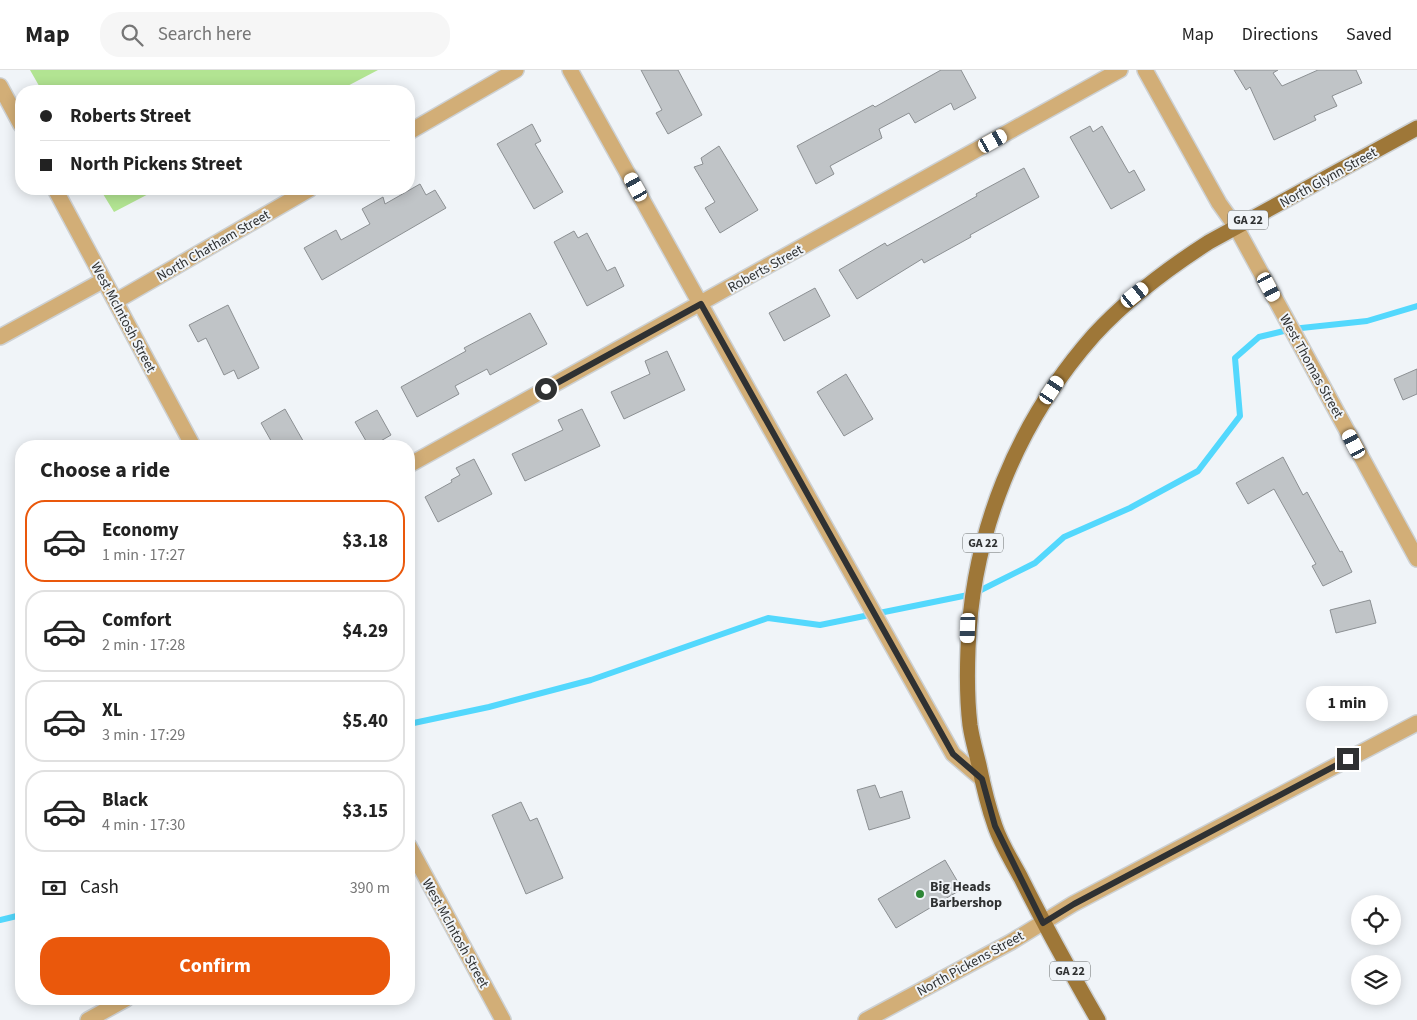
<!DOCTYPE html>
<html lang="en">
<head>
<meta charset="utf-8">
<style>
  :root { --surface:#fff; --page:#f6f6f6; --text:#222; --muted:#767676; --line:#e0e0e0; --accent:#ea580c }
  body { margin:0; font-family:"Source Sans 3",sans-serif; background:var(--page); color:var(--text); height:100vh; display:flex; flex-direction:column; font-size:19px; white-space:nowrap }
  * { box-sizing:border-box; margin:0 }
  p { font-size:16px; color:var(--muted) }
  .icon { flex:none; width:28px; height:28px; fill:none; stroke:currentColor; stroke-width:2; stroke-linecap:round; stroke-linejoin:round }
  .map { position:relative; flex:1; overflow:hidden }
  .details { position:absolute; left:15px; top:370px; width:400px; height:565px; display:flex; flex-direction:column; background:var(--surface); border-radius:20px; box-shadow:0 2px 12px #0003 }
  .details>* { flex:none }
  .top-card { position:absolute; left:15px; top:15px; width:400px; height:110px; border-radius:20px; box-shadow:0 2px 12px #0003; display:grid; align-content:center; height:110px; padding:0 25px; background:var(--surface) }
  .tools { position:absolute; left:1351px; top:825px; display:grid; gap:10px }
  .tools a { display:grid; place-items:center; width:50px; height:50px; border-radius:50%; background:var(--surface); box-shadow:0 2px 12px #0003; font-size:25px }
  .end { position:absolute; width:22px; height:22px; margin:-11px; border:6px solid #2f3132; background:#fff; box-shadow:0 0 0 2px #fff }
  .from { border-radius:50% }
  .bubble { position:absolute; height:35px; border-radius:18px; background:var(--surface); box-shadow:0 2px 12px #0003; font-size:16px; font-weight:700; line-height:35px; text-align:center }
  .car { position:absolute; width:15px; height:30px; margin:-15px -8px; border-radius:6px; box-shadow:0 0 4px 1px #0007; background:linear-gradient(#fff 24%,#345 0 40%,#fff 0 76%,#345 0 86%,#fff 0) }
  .top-card b { display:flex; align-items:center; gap:18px; height:48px; font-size:19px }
  .top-card b+b { border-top:1px solid var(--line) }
  .top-card i { width:12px; height:12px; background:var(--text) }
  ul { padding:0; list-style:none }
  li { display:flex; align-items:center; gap:15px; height:82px; margin:0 10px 8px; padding:0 15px; border:2px solid var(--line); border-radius:20px }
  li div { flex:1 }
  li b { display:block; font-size:19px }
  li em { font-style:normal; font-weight:700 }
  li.active { border-color:var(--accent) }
  li>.icon { width:45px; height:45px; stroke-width:1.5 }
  h2 { padding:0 25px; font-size:22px; line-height:60px }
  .pay { display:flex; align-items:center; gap:12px; height:55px; padding:0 25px; font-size:19px }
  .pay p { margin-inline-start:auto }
  .primary-button { display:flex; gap:10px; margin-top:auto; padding:10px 25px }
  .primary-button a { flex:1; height:58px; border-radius:20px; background:var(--accent); color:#fff; font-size:20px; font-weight:700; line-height:58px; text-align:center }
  header { display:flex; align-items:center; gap:30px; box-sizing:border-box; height:70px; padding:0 25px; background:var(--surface); border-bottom:1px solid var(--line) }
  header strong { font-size:24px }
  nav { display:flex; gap:28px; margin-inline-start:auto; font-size:18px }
  .search { width:350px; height:45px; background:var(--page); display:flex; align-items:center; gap:12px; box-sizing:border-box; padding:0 18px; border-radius:20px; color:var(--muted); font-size:19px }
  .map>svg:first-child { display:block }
  .green { fill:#b2e492 }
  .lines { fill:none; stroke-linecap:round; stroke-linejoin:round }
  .stream { stroke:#53d8fd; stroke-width:6 }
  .building { fill:#c0c4c7; stroke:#8c9093 }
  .street-casing { stroke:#cdd1d4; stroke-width:18 }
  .primary-casing { stroke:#cdd1d4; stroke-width:18 }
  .street { stroke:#d2ae77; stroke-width:15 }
  .primary { stroke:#9e7738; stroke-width:15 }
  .route { stroke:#2f3132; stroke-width:6 }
  .poi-dot { fill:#2e8636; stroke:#f0f4f8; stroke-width:2 }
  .labels { text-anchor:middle; stroke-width:4; stroke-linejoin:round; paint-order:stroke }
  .shield { fill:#f0f4f8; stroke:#696c6d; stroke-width:1 }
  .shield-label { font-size:12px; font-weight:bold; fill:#2f3132 }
  .street-label { font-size:14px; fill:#2f3132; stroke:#f0f4f8 }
  .poi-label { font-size:14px; font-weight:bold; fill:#2f3132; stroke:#f0f4f8; text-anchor:start }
</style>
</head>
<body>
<header>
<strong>Map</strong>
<div class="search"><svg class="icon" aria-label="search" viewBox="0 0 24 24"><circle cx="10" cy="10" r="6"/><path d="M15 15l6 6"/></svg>Search here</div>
<nav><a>Map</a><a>Directions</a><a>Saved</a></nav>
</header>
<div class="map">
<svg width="1417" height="950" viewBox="0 0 1417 950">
  <rect width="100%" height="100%" fill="#f0f4f8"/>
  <path class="green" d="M 30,0 L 378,0 L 338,21 L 42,21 Z
    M 100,119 L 158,119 L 114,142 Z"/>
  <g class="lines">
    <path class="stream" d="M 409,654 L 489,637 L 591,610 L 768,548 L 820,555 L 973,524 L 1035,493 L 1064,467 L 1130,438 L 1198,401 L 1240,346 L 1235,288 L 1259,267 L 1292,259 L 1367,251 L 1417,236
      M 0,850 L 21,845"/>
  </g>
  <path class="building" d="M 641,0 L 678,0 L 702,45 L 668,64 L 656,43 L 662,40 Z
    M 941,0 L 961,0 L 976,28 L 954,40 L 951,33 L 915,53 L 909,43 L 879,59 L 882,68 L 830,96 L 834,104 L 816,114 L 797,76 L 873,35 L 875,37 Z
    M 1234,0 L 1278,0 L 1273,3 L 1282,16 L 1318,0 L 1356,0 L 1362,13 L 1332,26 L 1337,36 L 1314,46 L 1316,50 L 1274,70 L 1250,17 L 1246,20 Z
    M 532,54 L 541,71 L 535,74 L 563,122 L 534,139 L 497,74 Z
    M 1090,56 L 1093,62 L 1102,56 L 1129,103 L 1134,100 L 1145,120 L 1111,139 L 1070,67 Z
    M 719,76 L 758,140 L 720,163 L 705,138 L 715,132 L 694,97 L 703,94 L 701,88 Z
    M 1024,98 L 1039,127 L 970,165 L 971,167 L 924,193 L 922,189 L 857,229 L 839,200 L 885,173 L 887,176 L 977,126 L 976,124 Z
    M 420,114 L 426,125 L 435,120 L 446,138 L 322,210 L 304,178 L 336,160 L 341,170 L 370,154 L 362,139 L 383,127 L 385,134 Z
    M 574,161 L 578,168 L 587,163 L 607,201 L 615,197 L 624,216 L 587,236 L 554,172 Z
    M 815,218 L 830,246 L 784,271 L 769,243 Z
    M 228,235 L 259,298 L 238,309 L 234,300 L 224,305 L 206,268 L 198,272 L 189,255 Z
    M 530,243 L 547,274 L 490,305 L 487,299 L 455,316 L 459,324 L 417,347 L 401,317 L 466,281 L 464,278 Z
    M 667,281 L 685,320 L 624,349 L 611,322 L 650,304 L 645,291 Z
    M 1417,299 L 1417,324 L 1403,330 L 1394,309 Z
    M 846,304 L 873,349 L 844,366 L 817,322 Z
    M 285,339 L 306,376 L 274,376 L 261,353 Z
    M 582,339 L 600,376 L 525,411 L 512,384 L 563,360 L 558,350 Z
    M 377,340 L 391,365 L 372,376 L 369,376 L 355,352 Z
    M 1283,387 L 1303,425 L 1307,422 L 1340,482 L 1342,481 L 1352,502 L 1323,516 L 1312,496 L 1316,494 L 1274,419 L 1248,434 L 1236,413 Z
    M 474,389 L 492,424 L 438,452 L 425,427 L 452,412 L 451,410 L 460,405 L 456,398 Z
    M 1370,530 L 1376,553 L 1336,563 L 1330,540 Z
    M 875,715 L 880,728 L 902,721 L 910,748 L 869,760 L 857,720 Z
    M 521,732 L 530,751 L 537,748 L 563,808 L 526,824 L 492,745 Z
    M 945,790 L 962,819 L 896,858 L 878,829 Z"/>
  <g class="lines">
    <g class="street-casing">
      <path id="street" d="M 570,0 L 745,314 L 953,684 L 982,709
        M 1145,0 L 1219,133 L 1236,157 L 1417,489
        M 0,16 L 21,55
        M 409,62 L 516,0
        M 55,119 L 193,376
        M 116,231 L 310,119
        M 0,267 L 104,210
        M 409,395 L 1120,0
        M 409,776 L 503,950
        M 88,950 L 126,929
        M 866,950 L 1011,872 L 1073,834 L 1417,653"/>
    </g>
    <g class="primary-casing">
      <path id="primary" d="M 1098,950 C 1071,903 1045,856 1021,808 C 1012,791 1001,774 995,756 C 988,736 983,715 979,695 C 976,682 972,669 970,655 C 967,630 967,604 968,579 C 972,463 1017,352 1094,265 C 1128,228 1167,199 1209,172 L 1417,58"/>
    </g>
    <use href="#street" class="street"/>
    <use href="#primary" class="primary"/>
  </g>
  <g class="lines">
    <path class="route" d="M 546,319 L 701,234 L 953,684 L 982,709 L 995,756 L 1043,853 L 1074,834 L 1348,689"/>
  </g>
  <circle class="poi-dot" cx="920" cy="824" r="5"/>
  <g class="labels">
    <g class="shield">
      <rect x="1228" y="140.5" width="40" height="19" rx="4"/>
      <rect x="963" y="463.5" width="40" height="19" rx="4"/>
      <rect x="1050" y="891.5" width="40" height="19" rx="4"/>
    </g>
    <g class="shield-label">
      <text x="1248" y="154">GA 22</text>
      <text x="983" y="477">GA 22</text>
      <text x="1070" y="905">GA 22</text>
    </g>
    <g class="street-label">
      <text transform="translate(1328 107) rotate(-29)" y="5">North Glynn Street</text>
      <text transform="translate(213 175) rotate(-30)" y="5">North Chatham Street</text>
      <text transform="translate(765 198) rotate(-29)" y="5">Roberts Street</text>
      <text transform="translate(124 247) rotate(62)" y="5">West McIntosh Street</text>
      <text transform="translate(1312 296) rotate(61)" y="5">West Thomas Street</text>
      <text transform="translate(456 863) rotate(61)" y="5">West McIntosh Street</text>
      <text transform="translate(970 893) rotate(-29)" y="5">North Pickens Street</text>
    </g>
    <g class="poi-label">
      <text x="930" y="821">Big Heads<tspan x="930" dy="16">Barbershop</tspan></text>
    </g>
  </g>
</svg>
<div class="tools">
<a><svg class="icon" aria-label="locate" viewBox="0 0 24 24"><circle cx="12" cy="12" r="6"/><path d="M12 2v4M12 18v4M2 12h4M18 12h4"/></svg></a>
<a><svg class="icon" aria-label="layers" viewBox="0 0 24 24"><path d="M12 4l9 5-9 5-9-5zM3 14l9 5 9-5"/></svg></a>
</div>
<i class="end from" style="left:546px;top:319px"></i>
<i class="end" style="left:1348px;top:689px"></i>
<div class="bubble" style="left:1306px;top:616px;width:82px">1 min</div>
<i class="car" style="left:993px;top:71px;rotate:61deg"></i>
<i class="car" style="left:636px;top:117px;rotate:331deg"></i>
<i class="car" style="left:1269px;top:217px;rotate:152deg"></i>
<i class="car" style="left:1135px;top:225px;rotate:51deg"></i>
<i class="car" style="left:1052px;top:320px;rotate:34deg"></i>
<i class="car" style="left:1354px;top:374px;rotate:332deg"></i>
<i class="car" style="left:968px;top:558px;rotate:182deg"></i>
<div class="top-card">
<b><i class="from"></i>Roberts Street</b>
<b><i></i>North Pickens Street</b>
</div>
<section class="details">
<h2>Choose a ride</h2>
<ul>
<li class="active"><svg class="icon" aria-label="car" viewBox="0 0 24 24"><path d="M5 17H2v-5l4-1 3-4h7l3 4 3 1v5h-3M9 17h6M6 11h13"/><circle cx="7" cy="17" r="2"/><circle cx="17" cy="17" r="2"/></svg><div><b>Economy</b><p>1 min · 17:27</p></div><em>$3.18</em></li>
<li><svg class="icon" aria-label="car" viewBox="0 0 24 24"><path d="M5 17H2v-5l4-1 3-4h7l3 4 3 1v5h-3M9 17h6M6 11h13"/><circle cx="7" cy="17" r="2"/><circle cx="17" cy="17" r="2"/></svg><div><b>Comfort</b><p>2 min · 17:28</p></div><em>$4.29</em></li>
<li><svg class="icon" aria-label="car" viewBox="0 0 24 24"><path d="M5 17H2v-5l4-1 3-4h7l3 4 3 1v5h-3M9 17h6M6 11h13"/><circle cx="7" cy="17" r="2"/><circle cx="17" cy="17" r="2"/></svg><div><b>XL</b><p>3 min · 17:29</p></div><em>$5.40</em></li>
<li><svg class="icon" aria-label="car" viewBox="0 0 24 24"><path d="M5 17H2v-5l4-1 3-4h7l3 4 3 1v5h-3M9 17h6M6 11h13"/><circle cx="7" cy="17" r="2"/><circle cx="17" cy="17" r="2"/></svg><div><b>Black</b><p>4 min · 17:30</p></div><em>$3.15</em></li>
</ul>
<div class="pay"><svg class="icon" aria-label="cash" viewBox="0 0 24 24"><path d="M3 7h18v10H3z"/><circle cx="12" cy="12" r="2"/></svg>Cash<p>390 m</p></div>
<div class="primary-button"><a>Confirm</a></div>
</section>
</div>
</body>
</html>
